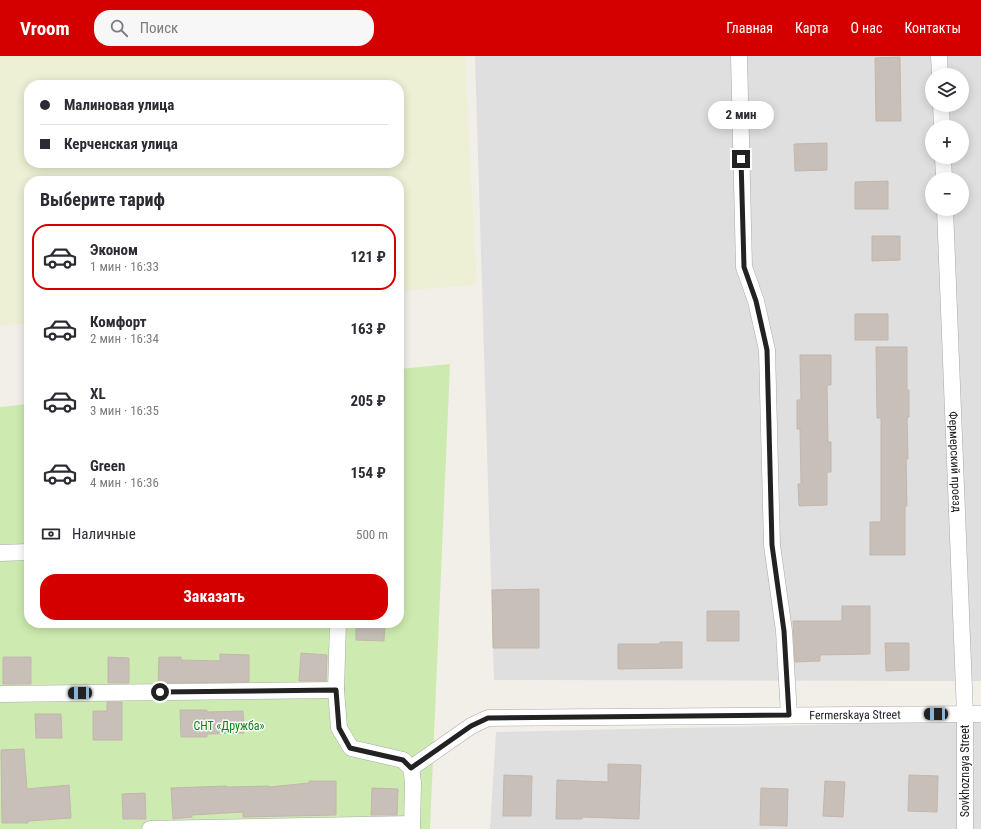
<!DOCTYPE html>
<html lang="ru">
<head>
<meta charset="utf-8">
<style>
  :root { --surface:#fff; --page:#f7f7f7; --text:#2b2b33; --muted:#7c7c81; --line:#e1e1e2; --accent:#d40000 }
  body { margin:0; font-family:"Roboto Condensed",sans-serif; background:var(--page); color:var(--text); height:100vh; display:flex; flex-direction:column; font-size:15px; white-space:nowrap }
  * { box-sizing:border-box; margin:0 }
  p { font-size:13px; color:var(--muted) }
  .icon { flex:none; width:22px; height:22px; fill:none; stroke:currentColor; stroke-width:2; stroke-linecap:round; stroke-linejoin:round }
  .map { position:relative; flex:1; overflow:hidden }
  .panel { position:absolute; left:24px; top:120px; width:380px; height:452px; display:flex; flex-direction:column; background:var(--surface); border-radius:16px; box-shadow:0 2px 10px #0003 }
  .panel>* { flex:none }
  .hud { position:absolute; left:24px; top:24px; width:380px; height:88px; border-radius:16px; box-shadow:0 2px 10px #0003; display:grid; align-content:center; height:88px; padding:0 16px; background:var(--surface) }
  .fabs { position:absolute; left:925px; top:12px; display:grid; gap:8px }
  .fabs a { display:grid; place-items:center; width:44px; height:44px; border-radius:50%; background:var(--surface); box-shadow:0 2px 10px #0003; font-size:20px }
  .end { position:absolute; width:18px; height:18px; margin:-9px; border:5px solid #222; background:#fff; box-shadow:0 0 0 2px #fff }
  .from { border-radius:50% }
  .bubble { position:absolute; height:28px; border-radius:14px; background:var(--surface); box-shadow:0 2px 10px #0003; font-size:13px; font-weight:700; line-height:28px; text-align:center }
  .car { position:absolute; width:12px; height:24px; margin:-12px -6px; border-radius:5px; box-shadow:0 0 3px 1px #0007; background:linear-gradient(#222 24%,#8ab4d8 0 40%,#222 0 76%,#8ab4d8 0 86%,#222 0) }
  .hud b { display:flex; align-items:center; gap:14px; height:38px; font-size:15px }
  .hud b+b { border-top:1px solid var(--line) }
  .hud i { width:10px; height:10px; background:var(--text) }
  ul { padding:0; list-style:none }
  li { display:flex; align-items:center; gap:12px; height:66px; margin:0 8px 6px; padding:0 8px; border:2px solid transparent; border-radius:16px }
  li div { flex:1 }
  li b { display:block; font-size:15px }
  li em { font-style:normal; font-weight:700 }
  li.on { border-color:var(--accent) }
  li>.icon { width:36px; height:36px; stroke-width:1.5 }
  h2 { padding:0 16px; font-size:18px; line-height:48px }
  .pay { display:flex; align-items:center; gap:10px; height:44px; padding:0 16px; font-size:15px }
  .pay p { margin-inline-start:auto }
  .primary-button { display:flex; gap:8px; margin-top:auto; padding:8px 16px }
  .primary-button a { flex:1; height:46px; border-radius:16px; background:var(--accent); color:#fff; font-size:16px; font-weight:700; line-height:46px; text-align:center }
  header { display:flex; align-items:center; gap:24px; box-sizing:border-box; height:56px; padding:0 20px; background:var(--accent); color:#fff }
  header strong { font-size:19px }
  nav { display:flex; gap:22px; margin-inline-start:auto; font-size:14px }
  .search { width:280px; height:36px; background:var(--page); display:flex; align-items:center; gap:10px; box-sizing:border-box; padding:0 14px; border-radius:16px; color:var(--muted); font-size:15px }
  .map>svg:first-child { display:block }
  .residential { fill:#e0dfdf; fill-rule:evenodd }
  .farmland { fill:#eef0d5; fill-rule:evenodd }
  .grass { fill:#cdebb0 }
  .building { fill:#c7bfb8; stroke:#c4b6ab }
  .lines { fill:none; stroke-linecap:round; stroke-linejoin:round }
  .street-casing { stroke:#a9a9a9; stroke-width:17 }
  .street { stroke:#fff; stroke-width:16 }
  .route { stroke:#222; stroke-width:5 }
  .labels { text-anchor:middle; stroke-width:3; stroke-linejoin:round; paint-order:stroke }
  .street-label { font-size:12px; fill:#222; stroke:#fff }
  .park-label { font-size:12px; fill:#0c8416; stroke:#fff }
</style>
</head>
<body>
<header>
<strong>Vroom</strong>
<div class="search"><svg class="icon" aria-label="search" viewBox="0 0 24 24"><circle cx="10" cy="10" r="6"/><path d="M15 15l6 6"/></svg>Поиск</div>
<nav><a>Главная</a><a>Карта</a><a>О нас</a><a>Контакты</a></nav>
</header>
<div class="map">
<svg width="981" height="773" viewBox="0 0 981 773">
  <rect width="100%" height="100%" fill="#f2efe9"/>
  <path class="residential" d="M 475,0 L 981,0 L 981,625 L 494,624 ZM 932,19 L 962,19 L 962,49 L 932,49 ZM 932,71 L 962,71 L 962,101 L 932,101 ZM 932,123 L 962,123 L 962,153 L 932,153 Z
    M 944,666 L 981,667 L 981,773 L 490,773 L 496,676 Z"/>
  <path class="farmland" d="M 0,0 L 465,0 L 477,229 L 399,235 L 399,125 L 29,125 L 29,267 L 0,270 ZM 29,29 L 399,29 L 399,107 L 29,107 Z"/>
  <path class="grass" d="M 450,308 L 430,773 L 0,773 L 0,351 L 29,348 L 29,567 L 399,567 L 399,313 Z"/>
  <path class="building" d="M 900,1 L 901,65 L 876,65 L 875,2 Z
    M 827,87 L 827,114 L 795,115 L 794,88 Z
    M 888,125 L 888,153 L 855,153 L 855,126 Z
    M 872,180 L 900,180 L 900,204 L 872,205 Z
    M 855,258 L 888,258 L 888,284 L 855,284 Z
    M 876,291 L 907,291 L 907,334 L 909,334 L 909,361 L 907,361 L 908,403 L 906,403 L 907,450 L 905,450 L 905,499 L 870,499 L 870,466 L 881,466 L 881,362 L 877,362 Z
    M 800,299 L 831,299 L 831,329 L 827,329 L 828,386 L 831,386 L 831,416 L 827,416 L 827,449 L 799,450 L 798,428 L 801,428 L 800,373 L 797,373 L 797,344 L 801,344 Z
    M 539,533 L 539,592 L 493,592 L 492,534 Z
    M 842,550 L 870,550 L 870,598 L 820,599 L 820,605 L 795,606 L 793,565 L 842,565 Z
    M 707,555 L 739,555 L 739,585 L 707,585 Z
    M 356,567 L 385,567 L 384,585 L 356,584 Z
    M 660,586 L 682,586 L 682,612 L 618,613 L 618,588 L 660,588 Z
    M 885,587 L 909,587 L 909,614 L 886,615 Z
    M 301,597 L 327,599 L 326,625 L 299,625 Z
    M 220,598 L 249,599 L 249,626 L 158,627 L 159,601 L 181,601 L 181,604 L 220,605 Z
    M 3,601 L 31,601 L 31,628 L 3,628 Z
    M 108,601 L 129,602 L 129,627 L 108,627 Z
    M 107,646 L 122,646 L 122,684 L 93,684 L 93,655 L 107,655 Z
    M 180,654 L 207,654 L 207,656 L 243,655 L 244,677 L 207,678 L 207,681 L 181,681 Z
    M 35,658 L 61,658 L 62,682 L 36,682 Z
    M 24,693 L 27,733 L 69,729 L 71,762 L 28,765 L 28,767 L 2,767 L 1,694 Z
    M 608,708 L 641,709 L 639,763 L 582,761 L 582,763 L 556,763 L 557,724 L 608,726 Z
    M 504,719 L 532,720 L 531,760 L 503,760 Z
    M 909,719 L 938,720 L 937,756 L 908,755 Z
    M 309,725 L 336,725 L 336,759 L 243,761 L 243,756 L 192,759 L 192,761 L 173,763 L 171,732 L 226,730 L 227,731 L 269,730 L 269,731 L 309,727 Z
    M 825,725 L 845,726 L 843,761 L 823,760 Z
    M 372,732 L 398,733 L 397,759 L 371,759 Z
    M 761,732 L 788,733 L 787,770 L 760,769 Z
    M 145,737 L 146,763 L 123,763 L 122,738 Z"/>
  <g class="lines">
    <g class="street-casing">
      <g id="street">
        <path d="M 739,0 L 744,211 L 756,245 L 767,294 L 772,489 L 784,575 L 789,659"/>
        <path d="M 939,0 L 940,19"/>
        <path d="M 941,49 L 942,71"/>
        <path d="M 943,101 L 944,123"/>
        <path id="s1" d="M 945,153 L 965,658 L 965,773"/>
        <path d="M 0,497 L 29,496"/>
        <path d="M 338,567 L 336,634 L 339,672 L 351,692 L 403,704 L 411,712 L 413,726 L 412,773"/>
        <path d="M 0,638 L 336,634"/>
        <path id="s2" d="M 411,712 L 471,670 L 488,662 L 981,658"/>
        <path d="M 150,773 L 412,768"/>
      </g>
    </g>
    <use href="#street" class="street"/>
  </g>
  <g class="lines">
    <path class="route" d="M 160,636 L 336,634 L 339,672 L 350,692 L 403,704 L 411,712 L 471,670 L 488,662 L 789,659 L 784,575 L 772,489 L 767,294 L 756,245 L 744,211 L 741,103"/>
  </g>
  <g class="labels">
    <g class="street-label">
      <text dy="4" stroke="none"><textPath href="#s1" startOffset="253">Фермерский проезд</textPath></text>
      <text dy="4" stroke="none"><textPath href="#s2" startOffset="459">Fermerskaya Street</textPath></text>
      <text transform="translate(965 715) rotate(-90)" y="4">Sovkhoznaya Street</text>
    </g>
    <g class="park-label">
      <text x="229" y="674">СНТ «Дружба»</text>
    </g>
  </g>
</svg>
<div class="fabs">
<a><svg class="icon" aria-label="layers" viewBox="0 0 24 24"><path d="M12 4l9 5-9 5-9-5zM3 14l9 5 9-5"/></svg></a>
<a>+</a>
<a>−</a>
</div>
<i class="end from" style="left:160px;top:636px"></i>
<i class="end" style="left:741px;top:103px"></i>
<div class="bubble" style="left:708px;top:45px;width:66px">2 мин</div>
<i class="car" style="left:80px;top:637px;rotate:269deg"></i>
<i class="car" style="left:936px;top:658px;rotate:270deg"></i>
<div class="hud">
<b><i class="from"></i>Малиновая улица</b>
<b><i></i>Керченская улица</b>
</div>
<section class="panel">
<h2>Выберите тариф</h2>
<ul>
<li class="on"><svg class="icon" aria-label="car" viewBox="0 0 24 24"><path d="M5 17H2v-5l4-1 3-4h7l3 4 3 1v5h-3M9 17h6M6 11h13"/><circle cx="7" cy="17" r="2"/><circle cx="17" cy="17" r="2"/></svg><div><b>Эконом</b><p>1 мин · 16:33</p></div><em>121 ₽</em></li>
<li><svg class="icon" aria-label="car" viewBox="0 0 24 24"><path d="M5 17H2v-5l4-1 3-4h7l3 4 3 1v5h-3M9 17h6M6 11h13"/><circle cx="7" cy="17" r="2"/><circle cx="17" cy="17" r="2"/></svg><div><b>Комфорт</b><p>2 мин · 16:34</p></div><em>163 ₽</em></li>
<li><svg class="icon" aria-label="car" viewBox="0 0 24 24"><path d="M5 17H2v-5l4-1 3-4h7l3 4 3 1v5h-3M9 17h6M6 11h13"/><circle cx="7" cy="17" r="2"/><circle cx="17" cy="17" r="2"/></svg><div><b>XL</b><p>3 мин · 16:35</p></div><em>205 ₽</em></li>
<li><svg class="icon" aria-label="car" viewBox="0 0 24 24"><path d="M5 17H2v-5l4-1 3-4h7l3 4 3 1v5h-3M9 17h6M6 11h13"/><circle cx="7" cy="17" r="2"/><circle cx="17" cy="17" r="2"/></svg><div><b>Green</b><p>4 мин · 16:36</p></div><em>154 ₽</em></li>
</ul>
<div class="pay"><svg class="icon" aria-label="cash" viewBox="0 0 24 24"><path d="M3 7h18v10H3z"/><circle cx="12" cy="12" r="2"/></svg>Наличные<p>500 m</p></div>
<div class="primary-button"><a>Заказать</a></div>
</section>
</div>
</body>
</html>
